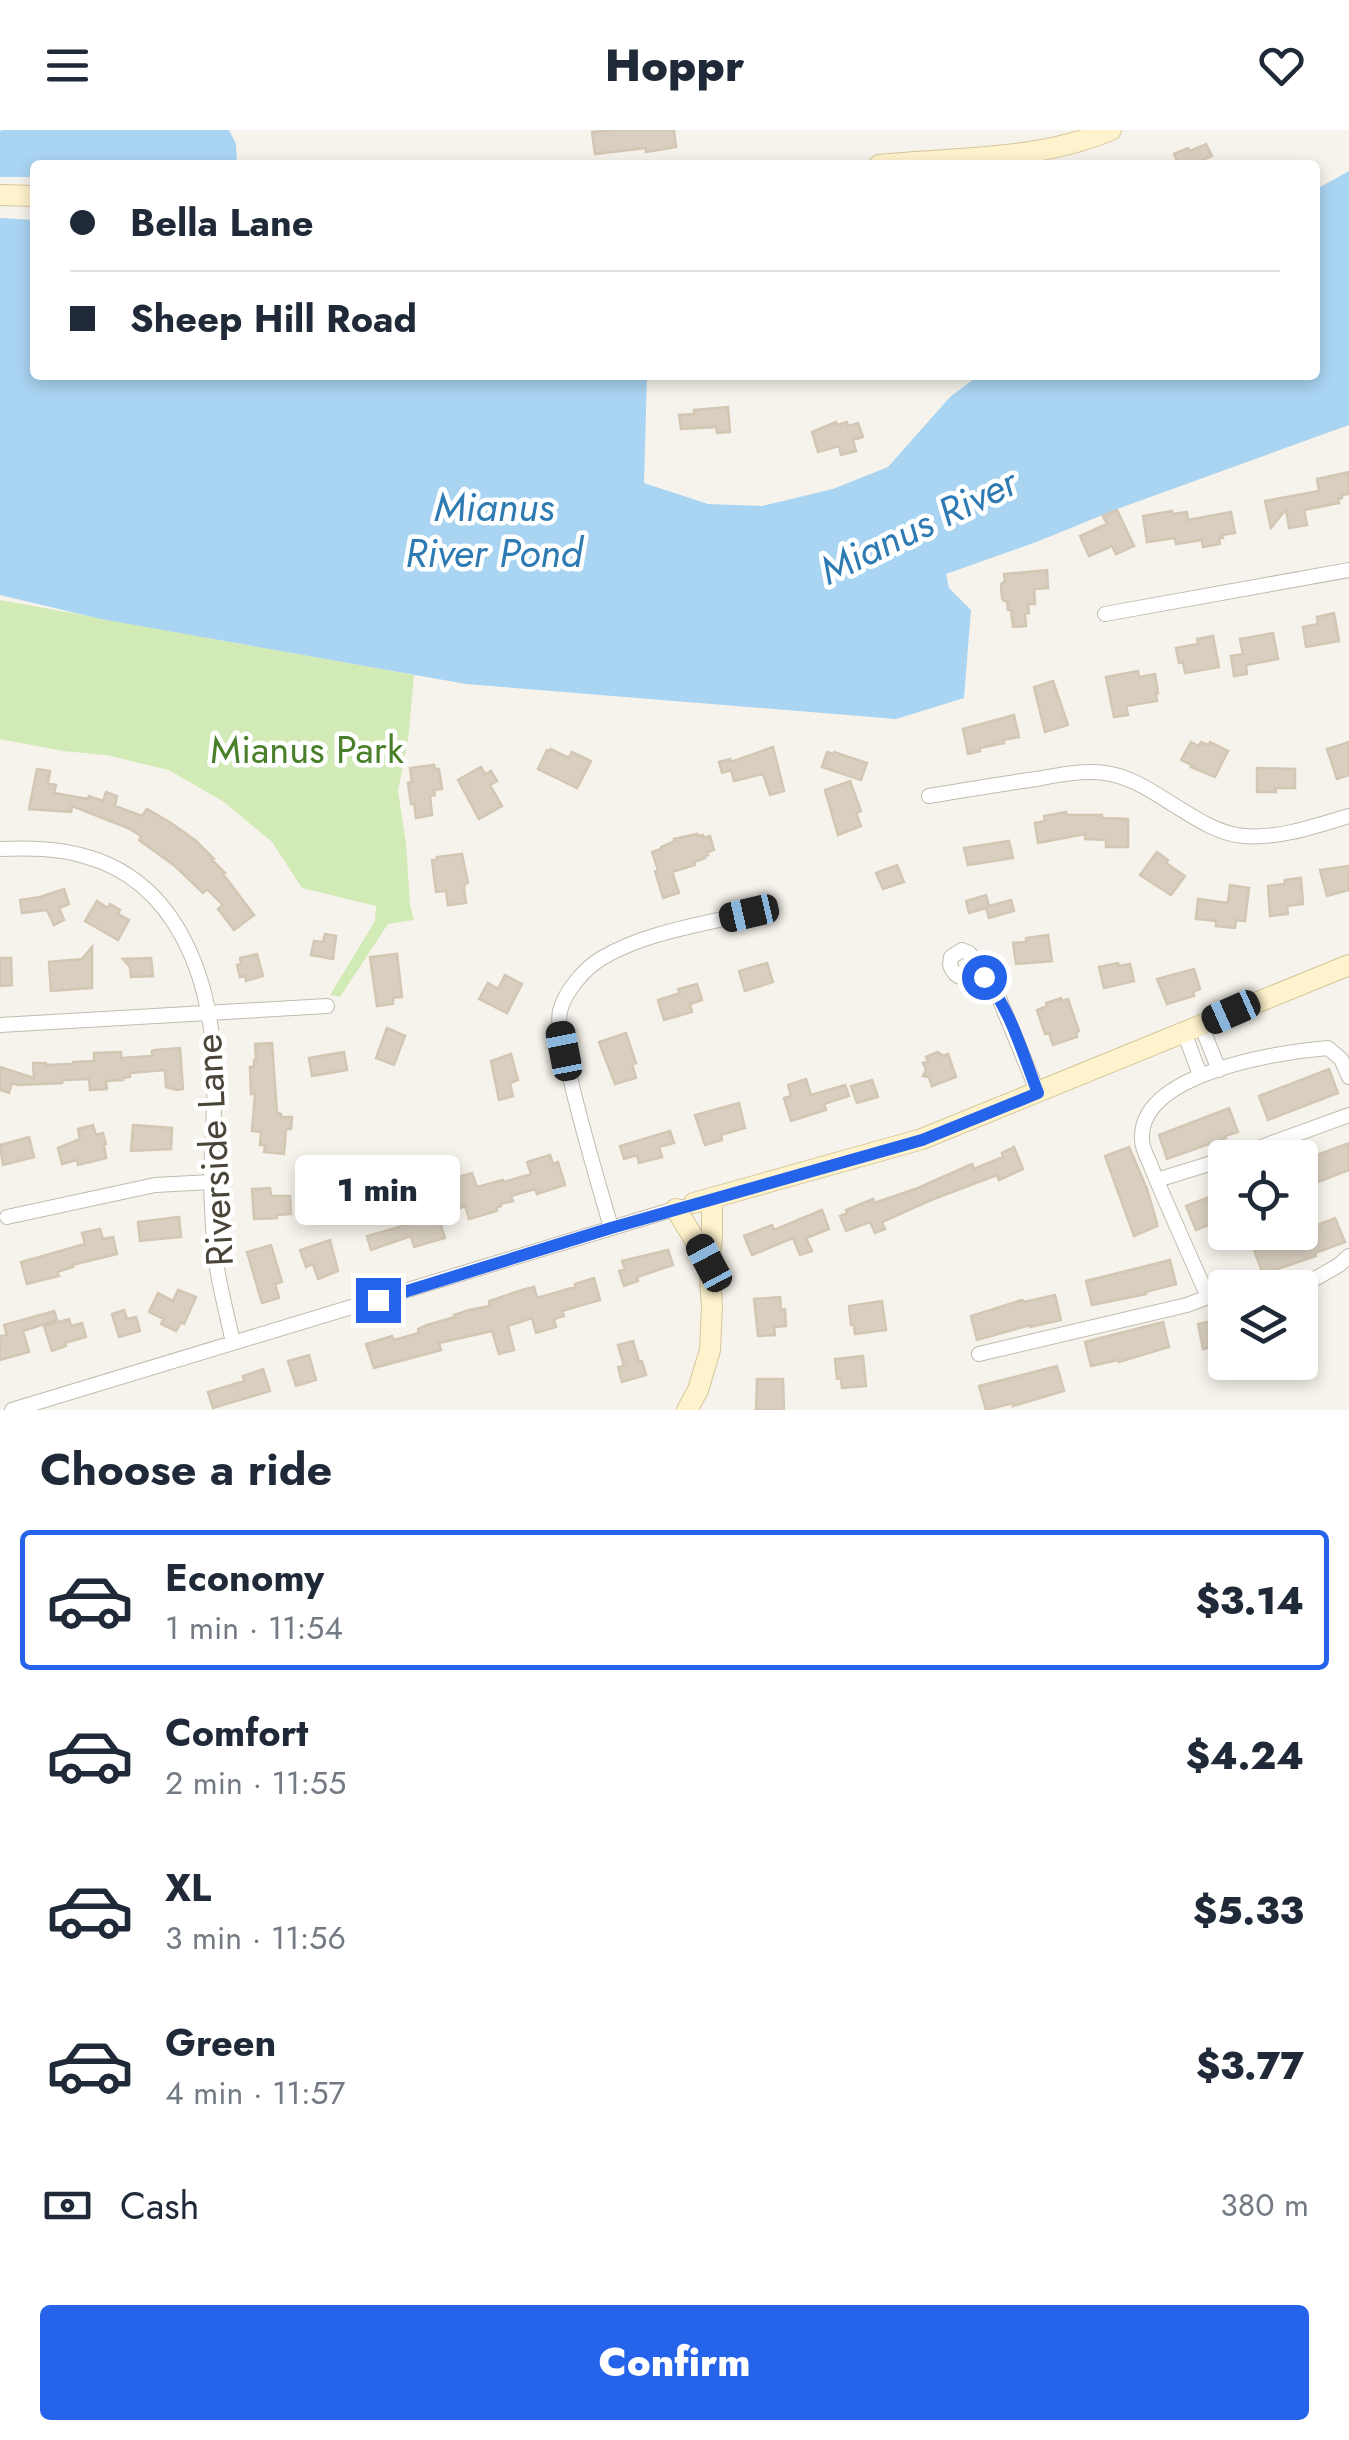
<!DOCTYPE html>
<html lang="en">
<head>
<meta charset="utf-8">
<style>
  :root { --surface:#fff; --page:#f2f2f3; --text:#1f2937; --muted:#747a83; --line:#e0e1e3; --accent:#2563eb }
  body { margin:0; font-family:Jost,sans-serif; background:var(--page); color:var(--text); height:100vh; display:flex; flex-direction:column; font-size:38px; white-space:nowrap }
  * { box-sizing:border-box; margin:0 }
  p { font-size:32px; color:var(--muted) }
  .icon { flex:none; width:55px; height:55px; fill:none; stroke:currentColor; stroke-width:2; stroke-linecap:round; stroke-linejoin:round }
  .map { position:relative; height:1280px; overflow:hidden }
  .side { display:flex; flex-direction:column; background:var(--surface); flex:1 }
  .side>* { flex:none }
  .guide { position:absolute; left:30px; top:30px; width:1290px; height:220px; border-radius:10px; box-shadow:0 5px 15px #0003; display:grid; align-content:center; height:220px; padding:0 40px; background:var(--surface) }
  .controls { position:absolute; left:1208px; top:1010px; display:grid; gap:20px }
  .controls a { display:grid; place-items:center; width:110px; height:110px; border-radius:10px; background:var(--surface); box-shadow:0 5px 15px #0003; font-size:50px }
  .end { position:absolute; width:45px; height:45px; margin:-22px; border:12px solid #2563eb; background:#fff; box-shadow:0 0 0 5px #fff }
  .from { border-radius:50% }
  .bubble { position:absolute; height:70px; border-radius:10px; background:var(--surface); box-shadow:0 5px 15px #0003; font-size:32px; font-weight:800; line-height:70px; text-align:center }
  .car { position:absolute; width:30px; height:60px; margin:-30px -15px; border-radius:12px; box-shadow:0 0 8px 2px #0007; background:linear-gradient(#222 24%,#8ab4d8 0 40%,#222 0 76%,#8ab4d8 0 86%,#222 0) }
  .guide b { display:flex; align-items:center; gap:35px; height:95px; font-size:38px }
  .guide b+b { border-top:2px solid var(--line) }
  .guide i { width:25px; height:25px; background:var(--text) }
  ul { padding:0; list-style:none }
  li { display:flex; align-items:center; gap:30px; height:140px; margin:0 20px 15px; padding:0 20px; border:5px solid transparent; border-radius:10px }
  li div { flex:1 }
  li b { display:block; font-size:38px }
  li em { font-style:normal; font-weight:800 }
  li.selected { border-color:var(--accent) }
  li>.icon { width:90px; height:90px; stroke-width:1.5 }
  h2 { padding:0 40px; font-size:45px; line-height:120px }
  .pay { display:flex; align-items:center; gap:25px; height:110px; padding:0 40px; font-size:38px }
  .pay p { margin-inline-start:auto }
  .button { display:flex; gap:20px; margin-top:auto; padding:20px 40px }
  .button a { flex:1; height:115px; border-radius:10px; background:var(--accent); color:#fff; font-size:40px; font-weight:800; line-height:115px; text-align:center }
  header { display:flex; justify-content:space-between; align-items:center; height:130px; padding:0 40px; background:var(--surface); font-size:45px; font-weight:800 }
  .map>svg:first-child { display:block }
  .green { fill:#d2eab5 }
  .water { fill:#a9d4f2 }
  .building { fill:#d8cfc1; stroke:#d3c7b4; stroke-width:2.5 }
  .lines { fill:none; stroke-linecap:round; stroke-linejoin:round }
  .street-casing { stroke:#c2bbae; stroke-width:16 }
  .secondary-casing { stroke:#d6c79b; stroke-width:22 }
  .street { stroke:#fff; stroke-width:14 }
  .secondary { stroke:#fff3cd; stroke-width:20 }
  .route { stroke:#2563eb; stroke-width:12 }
  .labels { text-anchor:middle; stroke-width:9; stroke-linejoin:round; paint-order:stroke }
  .park-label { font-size:38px; fill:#4a7f2a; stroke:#fff }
  .street-label { font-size:38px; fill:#4b4439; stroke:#fff }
  .water-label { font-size:40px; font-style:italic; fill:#2e7ab2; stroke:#fff }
</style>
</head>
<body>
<header><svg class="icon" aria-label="menu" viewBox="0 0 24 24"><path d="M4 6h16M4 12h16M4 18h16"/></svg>Hoppr<svg class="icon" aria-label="heart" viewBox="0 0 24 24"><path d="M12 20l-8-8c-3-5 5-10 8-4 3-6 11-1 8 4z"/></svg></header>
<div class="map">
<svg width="1349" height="1280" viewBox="0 0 1349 1280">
  <rect width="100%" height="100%" fill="#f6f3ec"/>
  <path class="green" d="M 0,470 L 414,545 L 408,610 L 398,661 L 406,713 L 410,775 L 414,790 L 388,794 L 340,867 L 330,865 L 375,791 L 376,776 L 302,758 L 272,712 L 224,672 L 169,640 L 106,625 L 63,621 L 0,609 Z"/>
  <path class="water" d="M 3,0 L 229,0 L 236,14 L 237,35 L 35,35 L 35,47 L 0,47 L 0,1 Z
    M 1349,41 L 1349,295 L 1117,379 L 1039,411 L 946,444 L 949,458 L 971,480 L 964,568 L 896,589 L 466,554 L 101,489 L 0,465 L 0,88 L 35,90 L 35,245 L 647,245 L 644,353 L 708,374 L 762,376 L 833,359 L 888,337 L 950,267 L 979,245 L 1315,245 L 1315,60 Z"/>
  <path class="building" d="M 615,0 L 674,0 L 676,17 L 646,22 L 646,18 L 595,24 L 592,2 Z
    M 1206,14 L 1212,26 L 1192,35 L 1179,35 L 1174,24 L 1188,18 L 1190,21 Z
    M 728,277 L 730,302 L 717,303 L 716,297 L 681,299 L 679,285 L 694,284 L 694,280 Z
    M 836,292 L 837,295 L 847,292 L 848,296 L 858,293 L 863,307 L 853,310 L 856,321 L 841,325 L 839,316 L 818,322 L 812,302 Z
    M 1349,342 L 1349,364 L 1342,365 L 1342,368 L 1338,369 L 1339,373 L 1304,380 L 1307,395 L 1289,398 L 1286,379 L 1271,398 L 1265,371 L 1319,361 L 1317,349 Z
    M 1117,380 L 1134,416 L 1116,424 L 1112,416 L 1089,426 L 1080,406 L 1107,394 L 1103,386 Z
    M 1172,381 L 1173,384 L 1187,382 L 1188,390 L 1231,382 L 1235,403 L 1222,405 L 1223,408 L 1219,408 L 1220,414 L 1203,417 L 1202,410 L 1176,414 L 1175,408 L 1147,412 L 1143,386 Z
    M 1047,440 L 1048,458 L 1034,459 L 1035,474 L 1028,474 L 1029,483 L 1025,484 L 1026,496 L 1013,497 L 1011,480 L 1008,480 L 1007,471 L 1004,471 L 1002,468 L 1001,454 L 1005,451 L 1004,444 Z
    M 1334,483 L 1339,511 L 1306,517 L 1303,497 L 1318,494 L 1317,487 Z
    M 1273,503 L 1278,529 L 1246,535 L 1247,544 L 1234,546 L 1231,526 L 1243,524 L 1240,509 Z
    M 1213,506 L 1219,537 L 1185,543 L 1183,532 L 1179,533 L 1176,518 L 1198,514 L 1197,509 Z
    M 1138,541 L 1139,547 L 1155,544 L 1158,563 L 1156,563 L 1157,571 L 1126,576 L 1128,585 L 1114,587 L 1106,547 Z
    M 1053,551 L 1068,595 L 1045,602 L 1034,557 Z
    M 1014,585 L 1019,607 L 1003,610 L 1004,613 L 980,618 L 980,621 L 968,624 L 963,599 Z
    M 1191,612 L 1199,616 L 1201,612 L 1209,615 L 1210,612 L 1228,621 L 1215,647 L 1191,637 L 1192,635 L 1181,630 Z
    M 1349,612 L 1349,645 L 1337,649 L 1327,619 Z
    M 773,617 L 784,661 L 770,665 L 763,644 L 734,651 L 731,640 L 722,643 L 719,632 L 730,629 L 731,632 Z
    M 551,619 L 569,628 L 572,622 L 591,631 L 577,658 L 538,639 L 547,620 L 550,621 Z
    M 827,622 L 833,624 L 834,622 L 867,633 L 861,650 L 822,637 Z
    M 434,635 L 435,639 L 439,639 L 442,659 L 434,660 L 435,665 L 430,666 L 432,685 L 416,688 L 414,673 L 411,674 L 408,653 L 412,652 L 410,638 Z
    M 481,637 L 485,644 L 491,641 L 497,651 L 490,655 L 502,676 L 479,689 L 458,650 Z
    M 1257,638 L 1295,639 L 1295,658 L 1275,658 L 1276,662 L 1257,662 Z
    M 37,639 L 50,641 L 48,653 L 56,655 L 54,663 L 88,669 L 89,666 L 103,671 L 106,662 L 117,666 L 115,676 L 142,686 L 147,679 L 171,693 L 195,710 L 214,729 L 212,730 L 225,743 L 223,744 L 254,785 L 234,800 L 218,779 L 223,775 L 207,759 L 203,763 L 175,736 L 139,710 L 141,706 L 128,698 L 72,676 L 71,682 L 29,679 Z
    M 850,651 L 861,681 L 856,683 L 861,696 L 838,705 L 825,660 Z
    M 1066,682 L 1067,685 L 1102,685 L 1102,688 L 1128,689 L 1128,717 L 1106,717 L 1106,710 L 1085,709 L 1085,704 L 1038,713 L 1035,693 L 1045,691 L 1044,686 Z
    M 697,704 L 698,706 L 703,705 L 704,708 L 710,706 L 714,720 L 707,722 L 708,725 L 704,726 L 705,728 L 694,732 L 695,735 L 672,742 L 679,763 L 663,768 L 655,741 L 658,740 L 652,722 L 661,719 L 661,717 L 675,711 L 674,709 Z
    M 1009,711 L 1013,728 L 968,735 L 964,718 Z
    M 1157,722 L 1168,730 L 1166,733 L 1185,746 L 1171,765 L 1140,745 Z
    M 462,724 L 468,753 L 465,754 L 464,758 L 466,773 L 448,775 L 446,761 L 436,762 L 432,730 L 437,730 L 437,727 Z
    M 897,735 L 904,752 L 883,759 L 876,743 Z
    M 1349,736 L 1349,760 L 1327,766 L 1320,740 Z
    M 1301,748 L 1303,774 L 1287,776 L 1288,784 L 1270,786 L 1268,756 L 1284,754 L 1285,750 Z
    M 1230,755 L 1249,758 L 1245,791 L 1236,790 L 1235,798 L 1216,796 L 1216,791 L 1196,789 L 1198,769 L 1228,773 Z
    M 64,759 L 69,774 L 59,778 L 64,790 L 54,795 L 47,780 L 22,783 L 20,770 L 40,767 Z
    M 986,765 L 989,776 L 1011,770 L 1014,781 L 989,788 L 986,778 L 969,783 L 966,771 Z
    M 97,771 L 108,778 L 110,774 L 120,780 L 118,784 L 129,790 L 118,810 L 85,791 Z
    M 325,804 L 336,806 L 333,829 L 311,825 L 314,811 L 323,812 Z
    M 1048,805 L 1052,831 L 1016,834 L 1013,813 L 1026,812 L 1026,808 Z
    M 92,817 L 92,858 L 51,861 L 49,832 L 82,829 Z
    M 257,824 L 263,846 L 246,851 L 245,846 L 240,847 L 237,835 L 241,834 L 240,828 Z
    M 397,824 L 402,867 L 393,868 L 393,874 L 377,876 L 370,827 Z
    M 0,828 L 11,828 L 12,855 L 0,856 Z
    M 151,828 L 153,846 L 131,847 L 130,837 L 123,829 Z
    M 767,833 L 773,852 L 745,861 L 739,841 Z
    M 1118,833 L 1119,836 L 1130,834 L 1134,851 L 1104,858 L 1099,837 Z
    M 1194,839 L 1200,859 L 1193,862 L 1194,866 L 1167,874 L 1157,849 Z
    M 505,845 L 522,854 L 507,883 L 479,869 L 488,853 L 498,859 Z
    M 697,854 L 702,870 L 690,874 L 692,882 L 664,890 L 658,870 L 680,863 L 678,859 Z
    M 1061,868 L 1062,871 L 1068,869 L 1079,901 L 1076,902 L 1077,907 L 1053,915 L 1049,903 L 1045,904 L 1037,880 L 1047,876 L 1046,873 Z
    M 387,898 L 405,906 L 394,935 L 376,928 Z
    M 626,903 L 636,933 L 632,934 L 636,948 L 615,954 L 599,912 Z
    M 272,913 L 277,983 L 281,984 L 281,987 L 292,987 L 291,999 L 286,999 L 284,1024 L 264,1022 L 265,1015 L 260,1015 L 261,1002 L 252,1001 L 255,964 L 251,964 L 250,937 L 254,937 L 254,930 L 256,930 L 255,914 Z
    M 180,918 L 183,959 L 177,960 L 166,957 L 165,940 L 130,943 L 130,947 L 123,948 L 123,950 L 106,951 L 107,959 L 90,960 L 89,949 L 63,950 L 62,953 L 19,955 L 12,953 L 9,963 L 0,960 L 0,937 L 34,948 L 33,933 L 46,933 L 46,935 L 73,934 L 73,932 L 94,931 L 94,923 L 121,922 L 121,928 L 152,926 L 152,921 L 155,920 Z
    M 344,922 L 347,940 L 312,946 L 309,928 Z
    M 938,922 L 943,926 L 948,924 L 956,947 L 932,956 L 929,947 L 923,946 L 926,940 L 923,933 L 928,931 L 926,927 Z
    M 511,924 L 518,950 L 510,953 L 513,966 L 499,970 L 491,931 Z
    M 1329,939 L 1338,963 L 1268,990 L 1259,966 Z
    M 806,949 L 811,965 L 845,955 L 849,966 L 824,974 L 826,980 L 791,991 L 784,968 L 791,966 L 788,955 Z
    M 872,950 L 878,967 L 857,973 L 851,956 Z
    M 739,973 L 745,998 L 721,1005 L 722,1010 L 705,1015 L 695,985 Z
    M 1229,978 L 1238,1002 L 1225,1006 L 1226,1008 L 1167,1029 L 1159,1005 Z
    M 93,995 L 96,1005 L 103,1003 L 106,1014 L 104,1015 L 106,1028 L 78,1035 L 77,1030 L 62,1034 L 58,1018 L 80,1009 L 78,999 Z
    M 133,995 L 172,998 L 171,1019 L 131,1021 Z
    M 670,1001 L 674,1013 L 659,1017 L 662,1027 L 639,1033 L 637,1025 L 624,1029 L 620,1016 Z
    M 29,1007 L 34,1027 L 3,1035 L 0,1015 Z
    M 1349,1013 L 1349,1040 L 1300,1059 L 1300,1031 Z
    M 1014,1017 L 1023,1039 L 999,1050 L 997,1045 L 931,1070 L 882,1092 L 885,1099 L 875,1103 L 870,1092 L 846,1101 L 840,1086 L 847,1083 L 846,1080 L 873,1069 L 874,1073 L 918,1058 L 972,1034 L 974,1039 L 1003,1027 L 1002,1023 Z
    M 1129,1017 L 1147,1059 L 1157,1093 L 1157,1096 L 1134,1106 L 1105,1026 Z
    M 550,1025 L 553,1034 L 558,1032 L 565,1055 L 537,1064 L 535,1059 L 511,1066 L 513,1071 L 500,1074 L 501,1076 L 496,1078 L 497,1081 L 469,1089 L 465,1076 L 460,1078 L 458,1072 L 433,1079 L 428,1064 L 453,1056 L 458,1047 L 472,1043 L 477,1057 L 503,1050 L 504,1052 L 531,1044 L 527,1032 Z
    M 270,1058 L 271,1066 L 290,1066 L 291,1084 L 276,1085 L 277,1088 L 254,1089 L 252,1059 Z
    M 1225,1061 L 1225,1088 L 1196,1100 L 1186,1076 Z
    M 822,1080 L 829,1099 L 806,1108 L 812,1121 L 800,1125 L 793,1108 L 752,1125 L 744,1106 L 772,1095 L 774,1100 Z
    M 438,1086 L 445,1108 L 414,1117 L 411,1106 L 371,1120 L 367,1106 Z
    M 179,1087 L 181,1107 L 140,1111 L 138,1092 Z
    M 1335,1088 L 1345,1112 L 1315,1123 L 1316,1126 L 1263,1144 L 1254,1120 Z
    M 100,1099 L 103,1109 L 113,1107 L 117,1124 L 72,1135 L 73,1137 L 57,1142 L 59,1146 L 27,1154 L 21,1132 L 85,1114 L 82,1103 Z
    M 330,1110 L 338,1141 L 318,1149 L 313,1134 L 306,1137 L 300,1120 Z
    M 271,1115 L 282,1152 L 275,1154 L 279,1168 L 262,1173 L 247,1122 Z
    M 668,1120 L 673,1135 L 637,1147 L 638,1151 L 624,1156 L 619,1141 L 625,1139 L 622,1131 Z
    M 1170,1130 L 1176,1154 L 1145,1162 L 1146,1164 L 1092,1175 L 1086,1151 Z
    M 594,1148 L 600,1170 L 562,1181 L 564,1186 L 554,1189 L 556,1197 L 536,1203 L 532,1188 L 508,1196 L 514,1220 L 499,1224 L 492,1201 L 439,1213 L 441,1220 L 374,1238 L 366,1214 L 392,1206 L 394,1210 L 419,1203 L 418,1199 L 427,1195 L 455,1187 L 454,1185 L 469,1180 L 490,1176 L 489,1171 L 522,1160 L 534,1157 L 537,1168 L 575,1157 L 575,1154 Z
    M 178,1160 L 196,1167 L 184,1194 L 181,1192 L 176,1201 L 161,1194 L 164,1189 L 149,1182 L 158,1163 L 173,1171 Z
    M 1055,1165 L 1061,1190 L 1030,1197 L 1030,1195 L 977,1210 L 971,1186 L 1022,1170 L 1024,1172 Z
    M 780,1167 L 781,1180 L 785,1179 L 786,1196 L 774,1197 L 775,1205 L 758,1206 L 754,1169 Z
    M 882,1171 L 886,1200 L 855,1204 L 854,1195 L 851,1195 L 849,1176 Z
    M 124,1180 L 127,1189 L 136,1187 L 140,1201 L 119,1207 L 112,1184 Z
    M 54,1181 L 57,1190 L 23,1201 L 29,1222 L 0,1230 L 0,1206 L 7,1205 L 4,1195 Z
    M 69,1189 L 71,1196 L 82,1193 L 86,1207 L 65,1213 L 66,1216 L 52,1221 L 44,1196 Z
    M 1225,1189 L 1225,1214 L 1203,1219 L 1198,1194 Z
    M 1163,1192 L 1169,1217 L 1119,1232 L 1118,1230 L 1091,1236 L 1085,1212 Z
    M 633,1211 L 639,1232 L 642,1231 L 646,1245 L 622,1252 L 618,1237 L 624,1236 L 618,1215 Z
    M 309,1225 L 316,1250 L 296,1256 L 288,1231 Z
    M 863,1226 L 866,1256 L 842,1258 L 841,1248 L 837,1249 L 835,1229 Z
    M 1057,1236 L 1064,1261 L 1013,1276 L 1013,1273 L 986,1280 L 979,1256 Z
    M 263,1239 L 270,1261 L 213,1278 L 208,1262 L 244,1251 L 243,1246 Z
    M 757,1249 L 783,1249 L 784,1280 L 756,1280 Z"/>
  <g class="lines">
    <g class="street-casing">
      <path id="street" d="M 1105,484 L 1349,440
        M 929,666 C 965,660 1000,654 1036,649 C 1058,645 1083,640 1105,643 C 1130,646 1153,662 1174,675 C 1195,688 1218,704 1244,706 C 1278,709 1316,696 1349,686
        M 0,719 C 28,718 57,718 84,726 C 178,751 212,851 214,939 C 216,977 211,1016 211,1054 C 212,1082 213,1111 217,1138 C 221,1163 228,1188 233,1213
        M 984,847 L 976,831 L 969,823 L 962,820 L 951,827 L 950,835 C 956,852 969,849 984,847 L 996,861 L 1038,963
        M 0,895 L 327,876
        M 1201,895 L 1219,940
        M 1184,902 L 1200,945
        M 1231,1028 L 1349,985
        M 1157,1050 L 1225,1029
        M 7,1087 L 155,1055 L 211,1052
        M 611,1097 C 595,1043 579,989 567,934 C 564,918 557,898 560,881 C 565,861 585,838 602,828 C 646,802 701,795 749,783
        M 1299,1158 L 1339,1135 L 1349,1126
        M 1225,1168 L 1208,1167 C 1189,1124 1170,1082 1152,1039 C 1149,1030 1142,1019 1142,1010 C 1138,943 1279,922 1328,918 L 1341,929 L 1349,947
        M 979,1224 L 1187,1175 L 1208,1167
        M 12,1280 L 681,1077"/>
    </g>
    <g class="secondary-casing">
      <path id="secondary" d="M 879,35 C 957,27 1038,31 1111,0
        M 0,65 L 35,66
        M 694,1073 L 922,1009 L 1349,835
        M 676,1079 L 709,1133
        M 687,1280 L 698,1260 L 710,1220 L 712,1177 L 709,1133 L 712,1106 L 712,1068"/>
    </g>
    <use href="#street" class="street"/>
    <use href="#secondary" class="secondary"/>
  </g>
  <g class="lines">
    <path class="route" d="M 378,1170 L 611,1098 L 922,1010 L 1038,963 C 1023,925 1011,880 984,847"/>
  </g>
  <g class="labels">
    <g class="park-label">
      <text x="307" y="633">Mianus Park</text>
    </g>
    <g class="street-label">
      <text transform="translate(214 1020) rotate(-93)" y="13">Riverside Lane</text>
    </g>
    <g class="water-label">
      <text x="494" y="391">Mianus<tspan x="494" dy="46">River Pond</tspan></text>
      <text transform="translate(918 396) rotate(-26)" y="14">Mianus River</text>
    </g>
  </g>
</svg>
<div class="controls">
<a><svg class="icon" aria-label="locate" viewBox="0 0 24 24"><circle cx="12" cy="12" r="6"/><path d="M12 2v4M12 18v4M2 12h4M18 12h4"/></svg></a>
<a><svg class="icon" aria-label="layers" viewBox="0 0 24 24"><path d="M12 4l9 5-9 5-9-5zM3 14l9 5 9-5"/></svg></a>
</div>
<i class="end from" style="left:984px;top:847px"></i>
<i class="end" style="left:378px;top:1170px"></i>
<div class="bubble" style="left:295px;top:1025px;width:165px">1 min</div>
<i class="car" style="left:749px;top:783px;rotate:257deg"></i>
<i class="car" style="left:1231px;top:882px;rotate:246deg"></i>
<i class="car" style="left:564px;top:921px;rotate:349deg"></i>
<i class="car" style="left:709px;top:1133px;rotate:332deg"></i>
<div class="guide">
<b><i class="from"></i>Bella Lane</b>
<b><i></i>Sheep Hill Road</b>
</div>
</div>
<section class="side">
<h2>Choose a ride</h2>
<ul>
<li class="selected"><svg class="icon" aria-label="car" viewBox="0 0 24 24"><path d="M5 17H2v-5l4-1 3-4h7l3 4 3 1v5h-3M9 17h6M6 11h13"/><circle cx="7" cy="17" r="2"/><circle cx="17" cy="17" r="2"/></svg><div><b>Economy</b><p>1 min · 11:54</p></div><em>$3.14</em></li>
<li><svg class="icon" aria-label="car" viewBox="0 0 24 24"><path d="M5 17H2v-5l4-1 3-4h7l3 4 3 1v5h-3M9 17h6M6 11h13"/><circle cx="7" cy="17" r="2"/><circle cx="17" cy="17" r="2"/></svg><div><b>Comfort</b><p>2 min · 11:55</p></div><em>$4.24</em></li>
<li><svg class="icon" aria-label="car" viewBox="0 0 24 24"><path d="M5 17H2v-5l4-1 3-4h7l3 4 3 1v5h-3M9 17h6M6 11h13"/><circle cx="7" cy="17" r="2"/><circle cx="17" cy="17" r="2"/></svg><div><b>XL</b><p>3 min · 11:56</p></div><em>$5.33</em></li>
<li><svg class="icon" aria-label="car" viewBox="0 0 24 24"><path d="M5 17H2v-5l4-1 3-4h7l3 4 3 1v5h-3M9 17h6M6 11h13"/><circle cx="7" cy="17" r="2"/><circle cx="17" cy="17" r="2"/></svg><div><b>Green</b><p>4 min · 11:57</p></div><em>$3.77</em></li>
</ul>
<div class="pay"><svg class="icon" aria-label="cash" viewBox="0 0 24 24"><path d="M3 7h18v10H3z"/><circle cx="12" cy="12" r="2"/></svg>Cash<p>380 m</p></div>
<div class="button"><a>Confirm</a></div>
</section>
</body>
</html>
